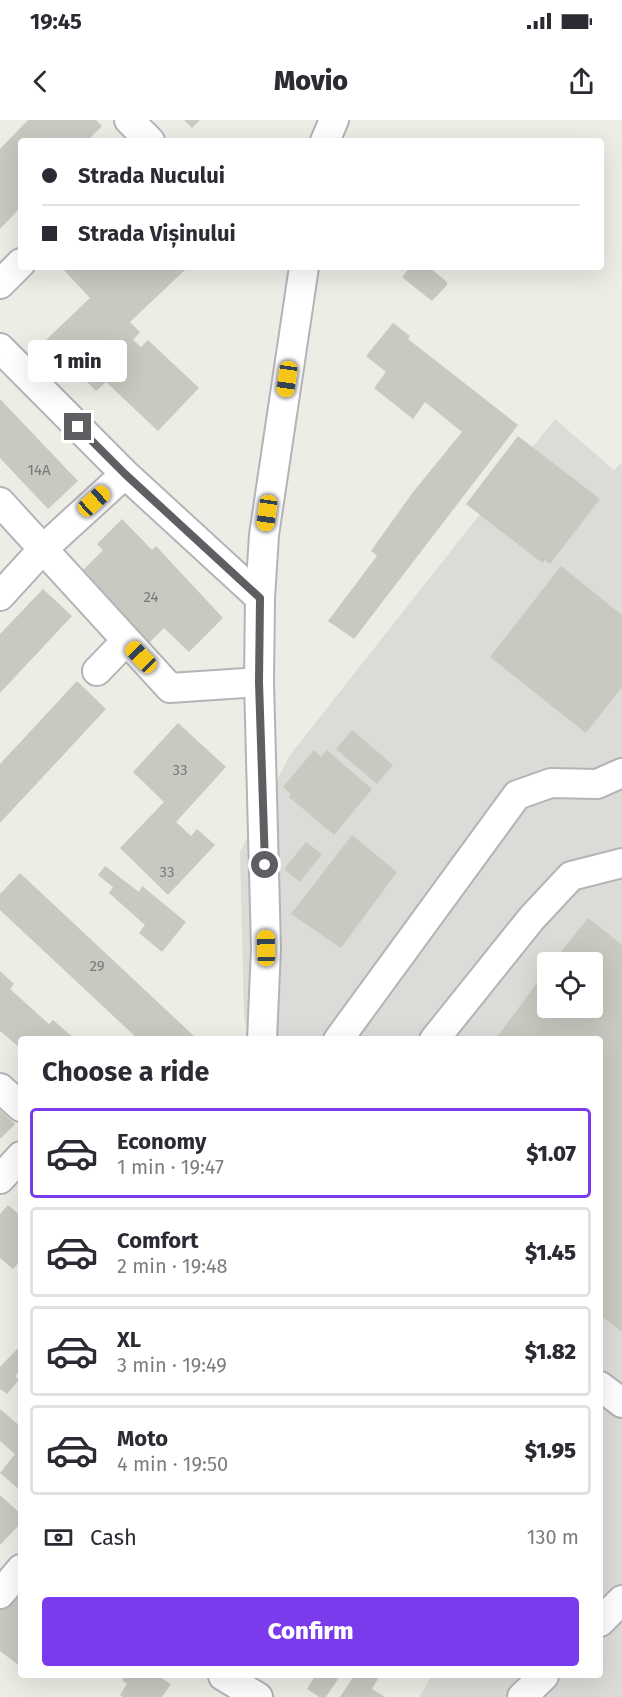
<!DOCTYPE html>
<html lang="en">
<head>
<meta charset="utf-8">
<style>
  :root { --surface:#fff; --page:#f2f2f3; --text:#2b2b33; --muted:#7c7c81; --line:#e1e1e2; --accent:#7c3aed }
  body { margin:0; font-family:"Fira Sans",sans-serif; background:var(--page); color:var(--text); height:100vh; display:flex; flex-direction:column; font-size:22px; white-space:nowrap }
  * { box-sizing:border-box; margin:0 }
  p { font-size:20px; color:var(--muted) }
  .icon { flex:none; width:33px; height:33px; fill:none; stroke:currentColor; stroke-width:2; stroke-linecap:round; stroke-linejoin:round }
  .map { position:relative; flex:1; overflow:hidden }
  .side { position:absolute; left:18px; top:916px; width:585px; height:642px; display:flex; flex-direction:column; background:var(--surface); border-radius:6px; box-shadow:0 6px 24px #0002 }
  .side>* { flex:none }
  .guide { position:absolute; left:18px; top:18px; width:586px; height:132px; border-radius:6px; box-shadow:0 6px 24px #0002; display:grid; align-content:center; height:132px; padding:0 24px; background:var(--surface) }
  .fabs { position:absolute; left:537px; top:832px; display:grid; gap:12px }
  .fabs a { display:grid; place-items:center; width:66px; height:66px; border-radius:6px; background:var(--surface); box-shadow:0 6px 24px #0002; font-size:30px }
  .end { position:absolute; width:27px; height:27px; margin:-14px; border:8px solid #5d5f63; background:#fff; box-shadow:0 0 0 3px #fff }
  .from { border-radius:50% }
  .bubble { position:absolute; height:42px; border-radius:6px; background:var(--surface); box-shadow:0 6px 24px #0002; font-size:20px; font-weight:800; line-height:42px; text-align:center }
  .car { position:absolute; width:18px; height:36px; margin:-18px -9px; border-radius:8px; box-shadow:0 0 4px 2px #0007; background:linear-gradient(#f5c518 24%,#345 0 40%,#f5c518 0 76%,#345 0 86%,#f5c518 0) }
  .guide b { display:flex; align-items:center; gap:21px; height:57px; font-size:22px }
  .guide b+b { border-top:2px solid var(--line) }
  .guide i { width:15px; height:15px; background:var(--text) }
  ul { padding:0; list-style:none }
  li { display:flex; align-items:center; gap:18px; height:90px; margin:0 12px 9px; padding:0 12px; border:3px solid var(--line); border-radius:6px }
  li div { flex:1 }
  li b { display:block; font-size:22px }
  li em { font-style:normal; font-weight:800 }
  li.active { border-color:var(--accent) }
  li>.icon { width:54px; height:54px; stroke-width:1.5 }
  h2 { padding:0 24px; font-size:27px; line-height:72px }
  .pay { display:flex; align-items:center; gap:15px; height:66px; padding:0 24px; font-size:22px }
  .pay p { margin-inline-start:auto }
  .cta { display:flex; gap:12px; margin-top:auto; padding:12px 24px }
  .cta a { flex:1; height:69px; border-radius:6px; background:var(--accent); color:#fff; font-size:24px; font-weight:800; line-height:69px; text-align:center }
  .status { display:flex; justify-content:space-between; align-items:center; height:42px; padding:0 30px; background:var(--surface); direction:ltr }
  .status svg { height:16px; fill:currentColor }
  header { display:flex; justify-content:space-between; align-items:center; height:78px; padding:0 24px; background:var(--surface); font-size:27px; font-weight:800 }
  .map>svg:first-child { display:block }
  .industrial { fill:#dcdbd7; fill-rule:evenodd }
  .building { fill:#c9c8c1 }
  .lines { fill:none; stroke-linecap:round; stroke-linejoin:round }
  .minor-casing { stroke:#b2b4b8; stroke-width:32 }
  .minor { stroke:#fff; stroke-width:28 }
  .route { stroke:#5d5f63; stroke-width:8 }
  .labels { text-anchor:middle; stroke-width:5; stroke-linejoin:round; paint-order:stroke }
  .number-label { font-size:15px; fill:#78797a }
</style>
</head>
<body>
<div class="status"><b>19:45</b><svg viewBox="0 0 49 12"><path d="M0 12V9h3v3zM5 12V6h3v6zM10 12V3h3v9zM15 12V0h3v12zM26 1h20v11H26zM47 4h2v5h-2z"/></svg></div>
<header><svg class="icon" aria-label="back" viewBox="0 0 24 24"><path d="M15 5l-7 7 7 7"/></svg>Movio<svg class="icon" aria-label="share" viewBox="0 0 24 24"><path d="M12 15V3M7 8l5-5 5 5M5 13v7h14v-7"/></svg></header>
<div class="map">
<svg width="622" height="1577" viewBox="0 0 622 1577">
  <rect width="100%" height="100%" fill="#edece5"/>
  <path class="industrial" d="M 555,299 L 614,350 L 622,342 L 622,1577 L 419,1577 L 432,1556 L 600,1556 L 600,920 L 249,919 L 244,896 L 240,732 L 290,635 ZM 548,843 L 592,843 L 592,888 L 548,888 Z"/>
  <path class="building" d="M 28,0 L 96,0 L 102,6 L 87,21 L 21,21 L 21,87 L 0,109 L 0,29 Z
    M 184,0 L 200,0 L 192,8 Z
    M 61,147 L 188,147 L 130,202 L 140,212 L 133,220 L 141,227 L 148,220 L 199,268 L 158,311 L 106,262 L 96,271 L 46,220 L 90,178 Z
    M 410,147 L 429,147 L 447,162 L 447,165 L 432,181 L 402,157 Z
    M 393,203 L 410,216 L 408,219 L 518,305 L 354,519 L 328,501 L 377,436 L 371,431 L 413,372 L 462,312 L 425,282 L 413,299 L 374,268 L 386,252 L 366,236 Z
    M 0,279 L 78,361 L 48,389 L 0,338 Z
    M 518,316 L 600,379 L 550,444 L 545,440 L 542,443 L 466,384 Z
    M 122,399 L 152,430 L 156,426 L 223,498 L 189,532 L 164,508 L 147,525 L 78,455 L 103,430 L 97,424 Z
    M 561,446 L 622,495 L 622,567 L 586,613 L 490,537 Z
    M 43,469 L 72,496 L 0,573 L 0,514 Z
    M 77,561 L 106,589 L 0,703 L 0,644 Z
    M 178,603 L 226,647 L 176,702 L 191,716 L 197,709 L 215,725 L 168,775 L 120,728 L 164,682 L 133,652 Z
    M 352,610 L 393,645 L 377,664 L 336,629 Z
    M 314,630 L 321,637 L 327,630 L 372,669 L 334,715 L 289,677 L 291,674 L 283,667 Z
    M 352,715 L 397,752 L 341,828 L 291,794 Z
    M 306,722 L 322,734 L 300,762 L 284,749 Z
    M 105,746 L 139,772 L 142,766 L 186,802 L 162,832 L 139,813 L 145,805 L 109,773 L 113,767 L 98,755 Z
    M 20,753 L 195,917 L 192,920 L 139,920 L 0,790 L 0,774 Z
    M 588,798 L 622,825 L 622,1212 L 600,1195 L 600,920 L 495,920 L 548,848 L 548,888 L 592,888 L 592,843 L 552,843 Z
    M 0,851 L 14,864 L 10,869 L 29,886 L 49,904 L 53,900 L 76,920 L 21,920 L 21,929 L 5,915 L 0,911 Z
    M 0,990 L 15,1004 L 0,1019 Z
    M 8,1085 L 21,1096 L 21,1140 L 13,1149 L 0,1138 L 0,1094 Z
    M 21,1225 L 21,1250 L 15,1256 L 19,1260 L 7,1274 L 0,1269 L 0,1247 Z
    M 0,1289 L 21,1307 L 21,1371 L 0,1353 L 15,1334 L 0,1321 Z
    M 0,1375 L 21,1394 L 21,1403 L 0,1425 Z
    M 21,1462 L 21,1547 L 0,1531 L 0,1490 Z
    M 125,1556 L 158,1556 L 171,1564 L 162,1577 L 123,1577 L 120,1575 L 127,1564 L 122,1560 Z
    M 315,1556 L 340,1556 L 326,1577 L 319,1577 L 307,1569 Z
    M 354,1556 L 379,1557 L 372,1569 L 385,1577 L 340,1577 Z"/>
  <g class="lines">
    <g class="minor-casing">
      <path id="minor" d="M 129,0 L 150,21
        M 325,21 L 334,0
        M 0,164 L 21,143
        M 0,228 L 125,354 L 260,478
        M 0,382 L 170,568 L 259,562
        M 0,476 L 43,429 L 125,354
        M 97,551 L 126,521
        M 262,920 L 266,828 L 259,562 L 260,478 L 264,415 L 304,147
        M 338,920 L 517,675 L 551,663 L 597,664 L 622,653
        M 434,920 L 531,799 L 571,756 L 622,743
        M 0,968 L 21,987
        M 0,1059 L 21,1036
        M 600,1266 L 622,1283
        M 0,1474 L 21,1449
        M 600,1502 L 622,1480
        M 223,1556 L 258,1577
        M 522,1577 L 544,1556"/>
    </g>
    <use href="#minor" class="minor"/>
  </g>
  <g class="lines">
    <path class="route" d="M 78,307 L 125,354 L 260,478 L 259,562 L 265,745"/>
  </g>
  <g class="labels">
    <g class="number-label">
      <text x="39" y="355">14A</text>
      <text x="151" y="482">24</text>
      <text x="180" y="655">33</text>
      <text x="167" y="757">33</text>
      <text x="97" y="851">29</text>
    </g>
  </g>
</svg>
<div class="fabs">
<a><svg class="icon" aria-label="locate" viewBox="0 0 24 24"><circle cx="12" cy="12" r="6"/><path d="M12 2v4M12 18v4M2 12h4M18 12h4"/></svg></a>
</div>
<i class="end from" style="left:265px;top:745px"></i>
<i class="end" style="left:78px;top:307px"></i>
<div class="bubble" style="left:28px;top:220px;width:99px">1 min</div>
<i class="car" style="left:287px;top:259px;rotate:188deg"></i>
<i class="car" style="left:94px;top:381px;rotate:48deg"></i>
<i class="car" style="left:267px;top:393px;rotate:188deg"></i>
<i class="car" style="left:141px;top:537px;rotate:316deg"></i>
<i class="car" style="left:266px;top:828px;rotate:359deg"></i>
<div class="guide">
<b><i class="from"></i>Strada Nucului</b>
<b><i></i>Strada Vișinului</b>
</div>
<section class="side">
<h2>Choose a ride</h2>
<ul>
<li class="active"><svg class="icon" aria-label="car" viewBox="0 0 24 24"><path d="M5 17H2v-5l4-1 3-4h7l3 4 3 1v5h-3M9 17h6M6 11h13"/><circle cx="7" cy="17" r="2"/><circle cx="17" cy="17" r="2"/></svg><div><b>Economy</b><p>1 min · 19:47</p></div><em>$1.07</em></li>
<li><svg class="icon" aria-label="car" viewBox="0 0 24 24"><path d="M5 17H2v-5l4-1 3-4h7l3 4 3 1v5h-3M9 17h6M6 11h13"/><circle cx="7" cy="17" r="2"/><circle cx="17" cy="17" r="2"/></svg><div><b>Comfort</b><p>2 min · 19:48</p></div><em>$1.45</em></li>
<li><svg class="icon" aria-label="car" viewBox="0 0 24 24"><path d="M5 17H2v-5l4-1 3-4h7l3 4 3 1v5h-3M9 17h6M6 11h13"/><circle cx="7" cy="17" r="2"/><circle cx="17" cy="17" r="2"/></svg><div><b>XL</b><p>3 min · 19:49</p></div><em>$1.82</em></li>
<li><svg class="icon" aria-label="car" viewBox="0 0 24 24"><path d="M5 17H2v-5l4-1 3-4h7l3 4 3 1v5h-3M9 17h6M6 11h13"/><circle cx="7" cy="17" r="2"/><circle cx="17" cy="17" r="2"/></svg><div><b>Moto</b><p>4 min · 19:50</p></div><em>$1.95</em></li>
</ul>
<div class="pay"><svg class="icon" aria-label="cash" viewBox="0 0 24 24"><path d="M3 7h18v10H3z"/><circle cx="12" cy="12" r="2"/></svg>Cash<p>130 m</p></div>
<div class="cta"><a>Confirm</a></div>
</section>
</div>
</body>
</html>
